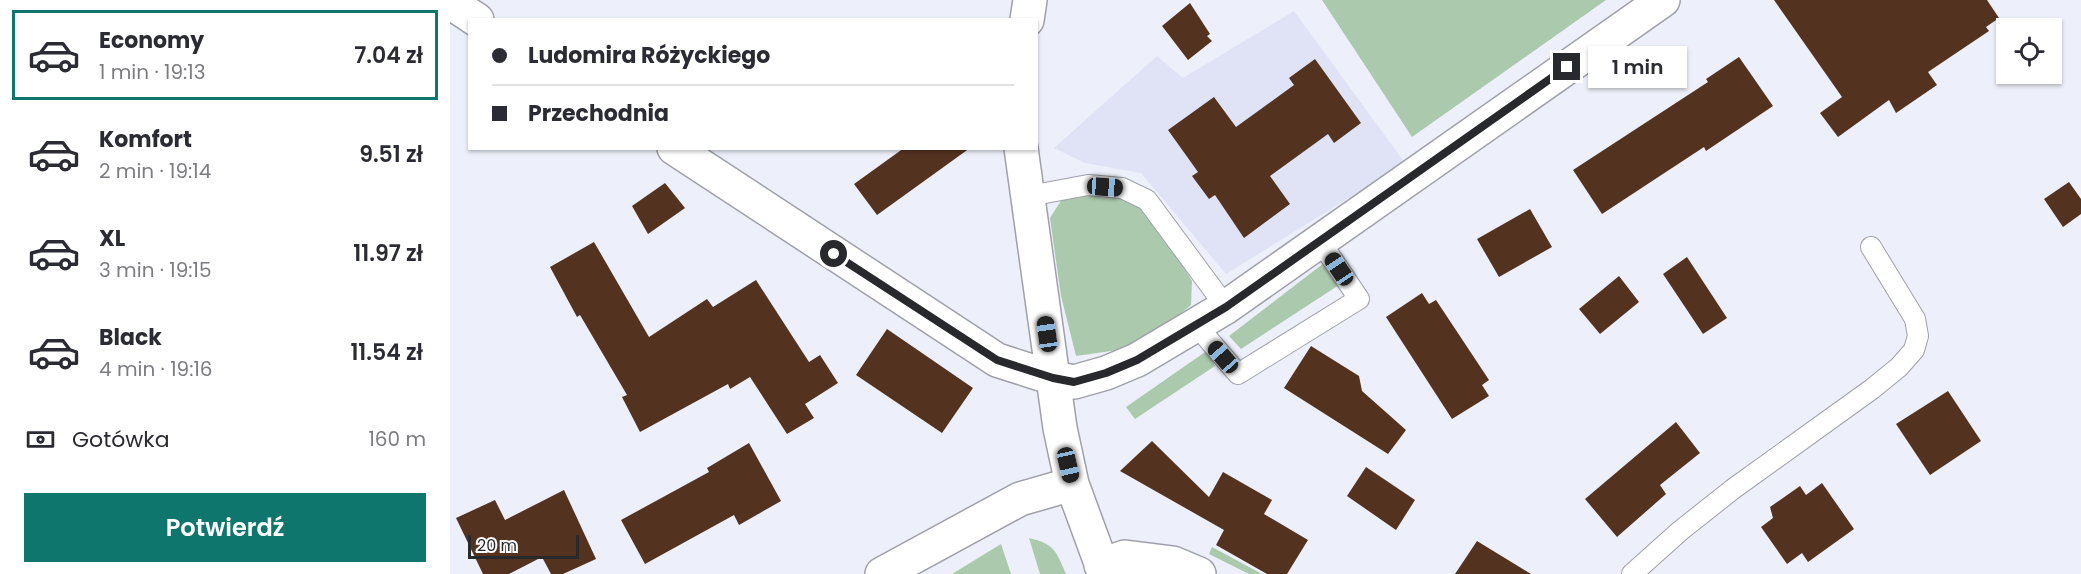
<!DOCTYPE html>
<html lang="pl">
<head>
<meta charset="utf-8">
<style>
  :root { --surface:#fff; --page:#f7f7f7; --text:#2b2b33; --muted:#7c7c81; --line:#e1e1e2; --accent:#0f766e }
  body { margin:0; font-family:Poppins,sans-serif; background:var(--page); color:var(--text); height:100vh; display:flex; flex-direction:column; font-size:22px; white-space:nowrap }
  * { box-sizing:border-box; margin:0 }
  p { font-size:20px; color:var(--muted) }
  .icon { flex:none; width:33px; height:33px; fill:none; stroke:currentColor; stroke-width:2; stroke-linecap:round; stroke-linejoin:round }
  .map { position:relative; flex:1; overflow:hidden }
  .details { display:flex; flex-direction:column; background:var(--surface); width:450px }
  .details>* { flex:none }
  .guide { position:absolute; left:18px; top:18px; width:570px; height:132px; border-radius:0px; box-shadow:0 2px 4px #0004; display:grid; align-content:center; height:132px; padding:0 24px; background:var(--surface) }
  .tools { position:absolute; left:1546px; top:18px; display:grid; gap:12px }
  .tools a { display:grid; place-items:center; width:66px; height:66px; border-radius:0px; background:var(--surface); box-shadow:0 2px 4px #0004; font-size:30px }
  .scale { position:absolute; left:18px; bottom:15px; width:111px; box-sizing:border-box; padding-left:6px; border:3px solid #28292d; border-top:0; font-size:16px; line-height:21px; white-space:nowrap; color:#28292d; -webkit-text-stroke:4px #fff; paint-order:stroke }
  .end { position:absolute; width:27px; height:27px; margin:-14px; border:8px solid #28292d; background:#fff; box-shadow:0 0 0 3px #fff }
  .from { border-radius:50% }
  .bubble { position:absolute; height:42px; border-radius:0px; background:var(--surface); box-shadow:0 2px 4px #0004; font-size:20px; font-weight:600; line-height:42px; text-align:center }
  .car { position:absolute; width:18px; height:36px; margin:-18px -9px; border-radius:8px; box-shadow:0 0 4px 2px #0007; background:linear-gradient(#222 24%,#8ab4d8 0 40%,#222 0 76%,#8ab4d8 0 86%,#222 0) }
  .guide b { display:flex; align-items:center; gap:21px; height:57px; font-size:22px }
  .guide b+b { border-top:2px solid var(--line) }
  .guide i { width:15px; height:15px; background:var(--text) }
  ul { padding:10px 0 0; list-style:none }
  li { display:flex; align-items:center; gap:18px; height:90px; margin:0 12px 9px; padding:0 12px; border:3px solid transparent; border-radius:0px }
  li div { flex:1 }
  li b { display:block; font-size:22px }
  li em { font-style:normal; font-weight:600 }
  li.on { border-color:var(--accent) }
  li>.icon { width:54px; height:54px; stroke-width:1.5 }
  .pay { display:flex; align-items:center; gap:15px; height:66px; padding:0 24px; font-size:22px }
  .pay p { margin-inline-start:auto }
  .action { display:flex; gap:12px; margin-top:auto; padding:12px 24px }
  .action a { flex:1; height:69px; border-radius:0px; background:var(--accent); color:#fff; font-size:24px; font-weight:600; line-height:69px; text-align:center }
  main { display:flex; flex:1; min-height:0 }
  .map>svg:first-child { display:block }
  .built { fill:#dfe3f5 }
  .green { fill:#abcaad }
  .building { fill:#543220 }
  .lines { fill:none; stroke-linecap:round; stroke-linejoin:round }
  .service-casing { stroke:#9ea0aa; stroke-width:22 }
  .minor-casing { stroke:#9ea0aa; stroke-width:36 }
  .service { stroke:#fff; stroke-width:20 }
  .minor { stroke:#fff; stroke-width:33 }
  .route { stroke:#28292d; stroke-width:8 }
</style>
</head>
<body>
<main>
<section class="details">
<ul>
<li class="on"><svg class="icon" aria-label="car" viewBox="0 0 24 24"><path d="M5 17H2v-5l4-1 3-4h7l3 4 3 1v5h-3M9 17h6M6 11h13"/><circle cx="7" cy="17" r="2"/><circle cx="17" cy="17" r="2"/></svg><div><b>Economy</b><p>1 min · 19:13</p></div><em>7.04 zł</em></li>
<li><svg class="icon" aria-label="car" viewBox="0 0 24 24"><path d="M5 17H2v-5l4-1 3-4h7l3 4 3 1v5h-3M9 17h6M6 11h13"/><circle cx="7" cy="17" r="2"/><circle cx="17" cy="17" r="2"/></svg><div><b>Komfort</b><p>2 min · 19:14</p></div><em>9.51 zł</em></li>
<li><svg class="icon" aria-label="car" viewBox="0 0 24 24"><path d="M5 17H2v-5l4-1 3-4h7l3 4 3 1v5h-3M9 17h6M6 11h13"/><circle cx="7" cy="17" r="2"/><circle cx="17" cy="17" r="2"/></svg><div><b>XL</b><p>3 min · 19:15</p></div><em>11.97 zł</em></li>
<li><svg class="icon" aria-label="car" viewBox="0 0 24 24"><path d="M5 17H2v-5l4-1 3-4h7l3 4 3 1v5h-3M9 17h6M6 11h13"/><circle cx="7" cy="17" r="2"/><circle cx="17" cy="17" r="2"/></svg><div><b>Black</b><p>4 min · 19:16</p></div><em>11.54 zł</em></li>
</ul>
<div class="pay"><svg class="icon" aria-label="cash" viewBox="0 0 24 24"><path d="M3 7h18v10H3z"/><circle cx="12" cy="12" r="2"/></svg>Gotówka<p>160 m</p></div>
<div class="action"><a>Potwierdź</a></div>
</section>
<div class="map">
<svg width="1631" height="574" viewBox="0 0 1631 574">
  <rect width="100%" height="100%" fill="#edeffa"/>
  <path class="built" d="M 844,11 L 955,163 L 776,274 L 691,173 L 635,163 L 604,148 L 707,56 L 733,78 Z"/>
  <path class="green" d="M 872,0 L 1156,0 L 962,137 Z
    M 659,191 L 681,199 L 704,219 L 742,281 L 741,305 L 710,330 L 675,349 L 626,356 L 611,296 L 600,218 L 612,199 Z
    M 874,263 L 889,285 L 791,349 L 779,336 Z
    M 758,350 L 765,366 L 685,419 L 676,407 Z
    M 579,538 C 605,544 606,551 616,574 L 590,574 Z
    M 551,544 L 561,574 L 502,574 Z
    M 762,547 L 812,574 L 799,574 L 759,554 Z"/>
  <path class="building" d="M 1324,0 L 1537,0 L 1549,18 L 1536,27 L 1539,31 L 1478,72 L 1487,85 L 1446,113 L 1439,100 L 1388,137 L 1370,113 L 1392,97 Z
    M 740,3 L 760,34 L 757,36 L 762,41 L 738,60 L 712,26 Z
    M 1289,57 L 1323,106 L 1256,151 L 1254,147 L 1152,214 L 1123,170 L 1258,82 L 1256,79 Z
    M 865,59 L 911,123 L 884,143 L 878,134 L 820,176 L 840,204 L 794,238 L 765,195 L 759,199 L 742,176 L 748,172 L 718,130 L 764,97 L 786,127 L 844,85 L 839,78 Z
    M 454,148 L 520,148 L 427,215 L 404,184 Z
    M 1619,182 L 1631,199 L 1631,214 L 1613,227 L 1594,199 Z
    M 215,183 L 235,208 L 198,234 L 182,206 Z
    M 1080,209 L 1102,247 L 1049,277 L 1027,239 Z
    M 144,242 L 199,337 L 257,299 L 263,307 L 306,280 L 359,362 L 370,355 L 388,383 L 355,404 L 364,418 L 337,434 L 300,377 L 280,389 L 278,384 L 190,432 L 172,397 L 177,395 L 130,315 L 127,317 L 100,267 Z
    M 1237,257 L 1277,318 L 1253,334 L 1213,274 Z
    M 1169,276 L 1189,302 L 1150,334 L 1129,309 Z
    M 972,293 L 979,304 L 986,300 L 1039,380 L 1032,385 L 1039,396 L 1002,419 L 936,317 Z
    M 437,329 L 523,388 L 492,433 L 406,375 Z
    M 861,346 L 909,376 L 912,391 L 956,430 L 938,454 L 834,388 Z
    M 1498,391 L 1531,441 L 1480,475 L 1446,424 Z
    M 1226,422 L 1250,453 L 1210,485 L 1216,494 L 1167,537 L 1135,499 Z
    M 702,441 L 759,497 L 773,472 L 822,500 L 814,514 L 858,540 L 837,574 L 817,574 L 766,545 L 774,530 L 670,471 Z
    M 299,443 L 331,501 L 289,525 L 284,515 L 195,564 L 171,520 L 259,472 L 257,468 Z
    M 916,467 L 965,500 L 946,530 L 897,496 Z
    M 1372,483 L 1404,529 L 1358,562 L 1352,553 L 1337,564 L 1311,527 L 1323,518 L 1320,507 L 1350,486 L 1356,495 Z
    M 114,490 L 146,559 L 113,574 L 101,574 L 92,557 L 59,574 L 33,574 L 6,518 L 45,500 L 55,520 Z
    M 1027,541 L 1081,574 L 1005,574 Z"/>
  <g class="lines">
    <g class="service-casing">
      <path id="service" d="M 579,196 L 638,185 L 672,188 L 697,200 L 776,307
        M 746,325 L 788,374 L 909,299 L 870,241
        M 1182,574 L 1230,531 L 1283,489 L 1422,389 L 1449,367 L 1464,350 L 1468,336 L 1465,319 L 1421,247"/>
    </g>
    <g class="minor-casing">
      <path id="minor" d="M 0,2 L 27,20
        M 577,20 L 580,0
        M 224,148 L 547,360 L 603,378 L 624,382 L 656,373 L 687,360 L 776,307 L 1213,0
        M 571,148 L 610,428 L 622,484 L 655,574
        M 651,565 L 675,557 L 723,563 L 749,574
        M 432,574 L 570,499 L 622,484"/>
    </g>
    <use href="#service" class="service"/>
    <use href="#minor" class="minor"/>
  </g>
  <g class="lines">
    <path class="route" d="M 384,254 L 547,360 L 603,378 L 624,382 L 656,373 L 687,360 L 776,307 L 1117,67"/>
  </g>
</svg>
<div class="tools">
<a><svg class="icon" aria-label="locate" viewBox="0 0 24 24"><circle cx="12" cy="12" r="6"/><path d="M12 2v4M12 18v4M2 12h4M18 12h4"/></svg></a>
</div>
<div class="scale">20 m</div>
<i class="end from" style="left:384px;top:254px"></i>
<i class="end" style="left:1117px;top:67px"></i>
<div class="bubble" style="left:1138px;top:46px;width:99px">1 min</div>
<i class="car" style="left:655px;top:187px;rotate:94deg"></i>
<i class="car" style="left:889px;top:269px;rotate:326deg"></i>
<i class="car" style="left:597px;top:334px;rotate:352deg"></i>
<i class="car" style="left:773px;top:357px;rotate:319deg"></i>
<i class="car" style="left:618px;top:465px;rotate:167deg"></i>
<div class="guide">
<b><i class="from"></i>Ludomira Różyckiego</b>
<b><i></i>Przechodnia</b>
</div>
</div>
</main>
</body>
</html>
